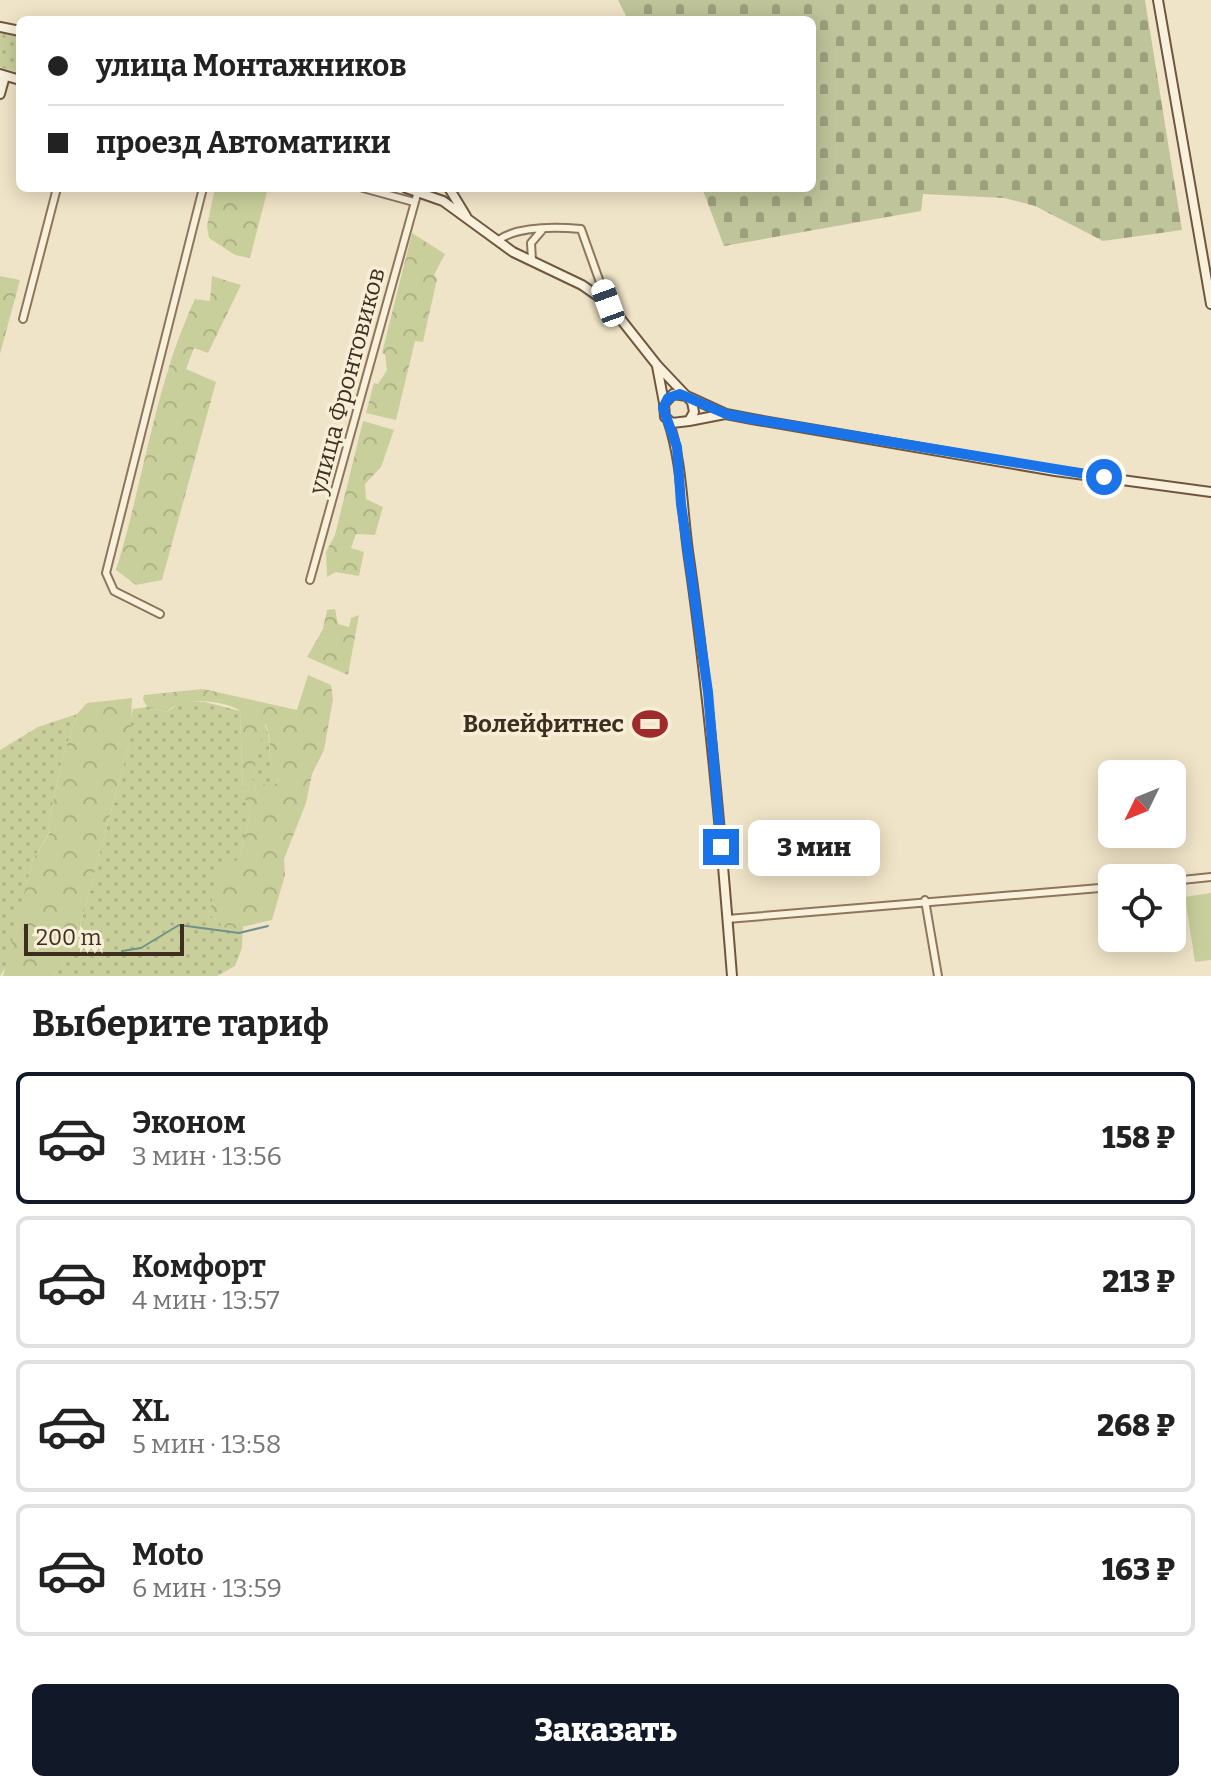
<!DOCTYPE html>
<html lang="ru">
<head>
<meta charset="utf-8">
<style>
  :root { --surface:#fff; --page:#f2f2f2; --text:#222; --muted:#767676; --line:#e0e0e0; --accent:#111827 }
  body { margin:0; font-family:Bitter,serif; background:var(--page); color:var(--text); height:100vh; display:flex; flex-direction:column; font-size:30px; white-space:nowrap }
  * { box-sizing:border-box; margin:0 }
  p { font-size:26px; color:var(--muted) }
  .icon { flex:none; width:44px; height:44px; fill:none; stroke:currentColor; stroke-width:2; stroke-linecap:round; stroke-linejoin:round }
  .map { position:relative; height:976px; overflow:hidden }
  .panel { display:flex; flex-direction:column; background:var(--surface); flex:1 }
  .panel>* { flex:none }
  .top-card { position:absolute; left:16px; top:16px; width:800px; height:176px; border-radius:12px; box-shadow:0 4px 20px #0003; display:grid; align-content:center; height:176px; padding:0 32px; background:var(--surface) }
  .needle { width:52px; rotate:227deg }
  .fabs { position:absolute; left:1098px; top:760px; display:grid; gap:16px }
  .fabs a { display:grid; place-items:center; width:88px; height:88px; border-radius:12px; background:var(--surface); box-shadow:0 4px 20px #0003; font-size:40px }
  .scale { position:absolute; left:24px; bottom:20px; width:160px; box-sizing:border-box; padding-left:8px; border:4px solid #3d2e20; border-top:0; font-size:22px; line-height:28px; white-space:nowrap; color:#3d2e20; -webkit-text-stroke:6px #f7eed8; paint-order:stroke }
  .end { position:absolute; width:36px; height:36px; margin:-18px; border:10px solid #1a73e8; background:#fff; box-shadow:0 0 0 4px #fff }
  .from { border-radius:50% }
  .bubble { position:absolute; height:56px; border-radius:12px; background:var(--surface); box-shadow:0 4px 20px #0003; font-size:26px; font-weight:800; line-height:56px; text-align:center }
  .car { position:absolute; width:24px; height:48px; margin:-24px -12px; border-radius:10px; box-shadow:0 0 6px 2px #0007; background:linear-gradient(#fff 24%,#345 0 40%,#fff 0 76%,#345 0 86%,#fff 0) }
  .top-card b { display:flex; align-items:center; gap:28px; height:76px; font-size:30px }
  .top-card b+b { border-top:2px solid var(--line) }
  .top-card i { width:20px; height:20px; background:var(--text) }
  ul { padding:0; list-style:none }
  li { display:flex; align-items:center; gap:24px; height:132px; margin:0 16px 12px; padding:0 16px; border:4px solid var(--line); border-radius:12px }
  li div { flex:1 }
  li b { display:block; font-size:30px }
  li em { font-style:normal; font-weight:800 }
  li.on { border-color:var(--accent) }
  li>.icon { width:72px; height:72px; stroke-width:1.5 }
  h2 { padding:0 32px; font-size:36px; line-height:96px }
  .cta { display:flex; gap:16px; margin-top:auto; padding:16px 32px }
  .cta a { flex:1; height:92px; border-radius:12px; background:var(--accent); color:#fff; font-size:32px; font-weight:800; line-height:92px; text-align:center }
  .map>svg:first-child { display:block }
  .grass { fill:url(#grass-dots) }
  .forest { fill:url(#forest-crowns); fill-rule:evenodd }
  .cemetery { fill:url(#cemetery-stones) }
  .pitch { fill:#c9cf9b }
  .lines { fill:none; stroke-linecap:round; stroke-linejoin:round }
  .stream { stroke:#6f938a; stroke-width:2 }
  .street-casing { stroke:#8d765c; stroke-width:10 }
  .secondary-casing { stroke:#6f573f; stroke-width:12 }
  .street { stroke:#faf1dc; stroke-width:6 }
  .secondary { stroke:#faf1dc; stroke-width:8 }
  .route { stroke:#1a73e8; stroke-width:10 }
  .labels { text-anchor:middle; stroke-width:7; stroke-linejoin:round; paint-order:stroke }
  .street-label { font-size:24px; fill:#3d2e20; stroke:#f7eed8 }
  .poi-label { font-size:24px; font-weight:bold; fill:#3d2e20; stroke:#f7eed8; text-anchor:end }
</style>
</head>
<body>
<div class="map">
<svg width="1211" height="976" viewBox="0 0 1211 976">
  <defs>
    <pattern id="grass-dots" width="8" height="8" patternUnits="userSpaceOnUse" patternTransform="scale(2)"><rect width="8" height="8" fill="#c9cf9b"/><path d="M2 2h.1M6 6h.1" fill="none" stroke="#aeb285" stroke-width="1.8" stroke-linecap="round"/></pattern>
    <pattern id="forest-crowns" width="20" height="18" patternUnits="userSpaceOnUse" patternTransform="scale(2)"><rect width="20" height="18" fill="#c9cf9b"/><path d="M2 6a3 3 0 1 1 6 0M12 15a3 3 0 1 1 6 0" fill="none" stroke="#aeb285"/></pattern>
    <pattern id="cemetery-stones" width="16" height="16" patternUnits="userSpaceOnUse" patternTransform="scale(2)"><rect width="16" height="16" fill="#bfc49a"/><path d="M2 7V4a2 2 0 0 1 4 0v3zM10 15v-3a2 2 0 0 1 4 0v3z" fill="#9ca07d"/></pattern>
  </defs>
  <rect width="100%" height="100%" fill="#f0e4c8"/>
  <path class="grass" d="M 0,32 L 20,36 L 20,73 L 0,67 Z
    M 182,701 L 205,702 L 240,711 L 243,794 L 251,810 L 240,858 C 211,885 219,877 209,914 L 228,930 L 243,926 L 242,948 L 235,966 L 217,976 L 54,976 L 68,957 L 78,933 L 130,742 L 128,728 L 133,709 L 147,707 L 167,712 Z
    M 77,714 L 62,760 L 49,821 L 50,831 L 33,859 L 7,965 L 0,976 L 0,750 L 38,727 Z
    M 264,724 C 275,741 263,762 279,777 L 276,784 L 257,795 L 252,779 Z"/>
  <path class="forest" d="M 215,188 L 268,188 L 250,258 L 235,255 L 209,238 L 207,226 Z
    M 412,233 L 445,254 L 434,275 L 437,279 L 423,342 L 415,341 L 396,420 L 366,413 L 374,383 L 378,384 L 387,370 L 385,354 L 382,353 Z
    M 0,276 L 20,280 L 0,354 Z
    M 212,276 L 241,285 L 208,353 L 194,348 L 186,369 L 216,382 L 162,580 L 136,585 L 116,570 C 144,480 155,384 195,299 L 210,301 Z
    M 363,421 L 394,430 L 381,467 L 365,484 L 366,499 L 383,507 L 375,535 L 356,534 L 351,548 L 364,552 L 359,576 L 336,572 L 327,577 L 326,552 L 335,535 Z
    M 335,609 L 338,624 L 349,627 L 351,618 L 359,615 L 348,675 L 307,657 L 323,629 L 327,610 Z
    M 308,675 L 331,685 L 333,699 L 324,750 L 312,774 L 306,803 L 284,859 L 285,875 L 272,920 L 228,930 L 209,914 L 218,872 L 240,858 L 251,810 L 243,795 L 240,711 C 225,700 180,696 167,712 L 147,707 L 143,699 L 144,695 L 203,689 L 297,710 ZM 265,724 C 275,742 263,762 279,778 L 276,784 L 259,785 L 257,795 L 252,779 Z
    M 132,698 L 130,742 L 78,933 L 68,957 L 54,976 L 3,976 L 33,859 L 50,832 L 49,821 L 62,760 L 77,714 L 87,703 Z"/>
  <path class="cemetery" d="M 618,0 L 1145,0 L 1182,230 L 1103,241 L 1035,206 L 1004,198 L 923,194 L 921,211 L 724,246 L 702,188 L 812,188 L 812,20 L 628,20 Z"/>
  <path class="pitch" d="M 1211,893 L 1211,960 L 1195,962 L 1185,897 Z"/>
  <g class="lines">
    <path class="stream" d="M 122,951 L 141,948 L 179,925 L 239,933 L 268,926"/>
    <g class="street-casing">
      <path id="street" d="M 363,188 L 414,202
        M 497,241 C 517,226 557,227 581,229 L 607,302
        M 532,260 L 531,243 L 543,229
        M 23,319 L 57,188
        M 310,580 L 418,191
        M 160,614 L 114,591 L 106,573 L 203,188
        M 1172,881 L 1211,877
        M 925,900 L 938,976
        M 727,919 L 1112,887"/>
    </g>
    <g class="secondary-casing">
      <path id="secondary" d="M 1158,0 L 1211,304
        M 0,27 L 20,31
        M 0,74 L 20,80
        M 0,94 L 5,76
        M 406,188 L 443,201 L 513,252 L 582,285 L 608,303 L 657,365 L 692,402 L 694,412 L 689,421 L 672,423 L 665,417 L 664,404 L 673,394 L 687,396
        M 449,188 L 466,216
        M 657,366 L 664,403
        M 689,397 L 726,414 L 752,419 L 1055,471 L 1211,492
        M 668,420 C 683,464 682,513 689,558 C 709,697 721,836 732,976
        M 689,421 L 725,414"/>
    </g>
    <use href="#street" class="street"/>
    <use href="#secondary" class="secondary"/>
  </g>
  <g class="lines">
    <path class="route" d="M 721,847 L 708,692 L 681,504 L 677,447 L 663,408 L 668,398 L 680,394 L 726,414 L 752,419 L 1104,477"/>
  </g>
  <defs>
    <g id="stadium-bare" transform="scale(2.76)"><path d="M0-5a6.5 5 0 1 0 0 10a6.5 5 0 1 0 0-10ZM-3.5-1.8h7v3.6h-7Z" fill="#9e2a2b" stroke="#f7eed8" stroke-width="2.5" paint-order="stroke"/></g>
  </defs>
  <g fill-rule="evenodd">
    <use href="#stadium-bare" x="650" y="724"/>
  </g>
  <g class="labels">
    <g class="street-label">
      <text transform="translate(347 381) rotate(-75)" y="8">улица Фронтовиков</text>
    </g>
    <g class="poi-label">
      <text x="624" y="732">Волейфитнес</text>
    </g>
  </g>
</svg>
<div class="fabs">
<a><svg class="needle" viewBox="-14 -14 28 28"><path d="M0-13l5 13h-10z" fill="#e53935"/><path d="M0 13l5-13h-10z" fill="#767676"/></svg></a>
<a><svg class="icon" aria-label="locate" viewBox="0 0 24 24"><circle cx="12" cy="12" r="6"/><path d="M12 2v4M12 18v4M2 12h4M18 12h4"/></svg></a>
</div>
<div class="scale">200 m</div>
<i class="end from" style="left:1104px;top:477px"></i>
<i class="end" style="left:721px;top:847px"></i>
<div class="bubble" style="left:748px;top:820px;width:132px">3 мин</div>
<i class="car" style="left:608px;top:303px;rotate:340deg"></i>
<div class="top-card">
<b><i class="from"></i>улица Монтажников</b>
<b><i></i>проезд Автоматики</b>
</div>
</div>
<section class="panel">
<h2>Выберите тариф</h2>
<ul>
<li class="on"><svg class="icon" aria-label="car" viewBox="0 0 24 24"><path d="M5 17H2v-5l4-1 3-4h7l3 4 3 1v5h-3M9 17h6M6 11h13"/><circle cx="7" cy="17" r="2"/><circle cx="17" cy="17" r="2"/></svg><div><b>Эконом</b><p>3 мин · 13:56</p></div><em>158 ₽</em></li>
<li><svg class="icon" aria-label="car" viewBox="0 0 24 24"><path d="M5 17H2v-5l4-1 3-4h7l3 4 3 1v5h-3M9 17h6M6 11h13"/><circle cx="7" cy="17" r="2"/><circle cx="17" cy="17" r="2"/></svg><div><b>Комфорт</b><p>4 мин · 13:57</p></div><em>213 ₽</em></li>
<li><svg class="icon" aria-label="car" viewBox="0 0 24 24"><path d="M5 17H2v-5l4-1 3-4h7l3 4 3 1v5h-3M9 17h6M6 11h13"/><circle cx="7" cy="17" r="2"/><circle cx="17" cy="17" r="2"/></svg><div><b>XL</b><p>5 мин · 13:58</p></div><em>268 ₽</em></li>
<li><svg class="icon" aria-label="car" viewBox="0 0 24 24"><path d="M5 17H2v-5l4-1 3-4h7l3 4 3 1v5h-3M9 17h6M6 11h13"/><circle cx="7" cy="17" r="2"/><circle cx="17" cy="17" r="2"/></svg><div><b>Moto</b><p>6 мин · 13:59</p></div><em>163 ₽</em></li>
</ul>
<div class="cta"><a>Заказать</a></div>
</section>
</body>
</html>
